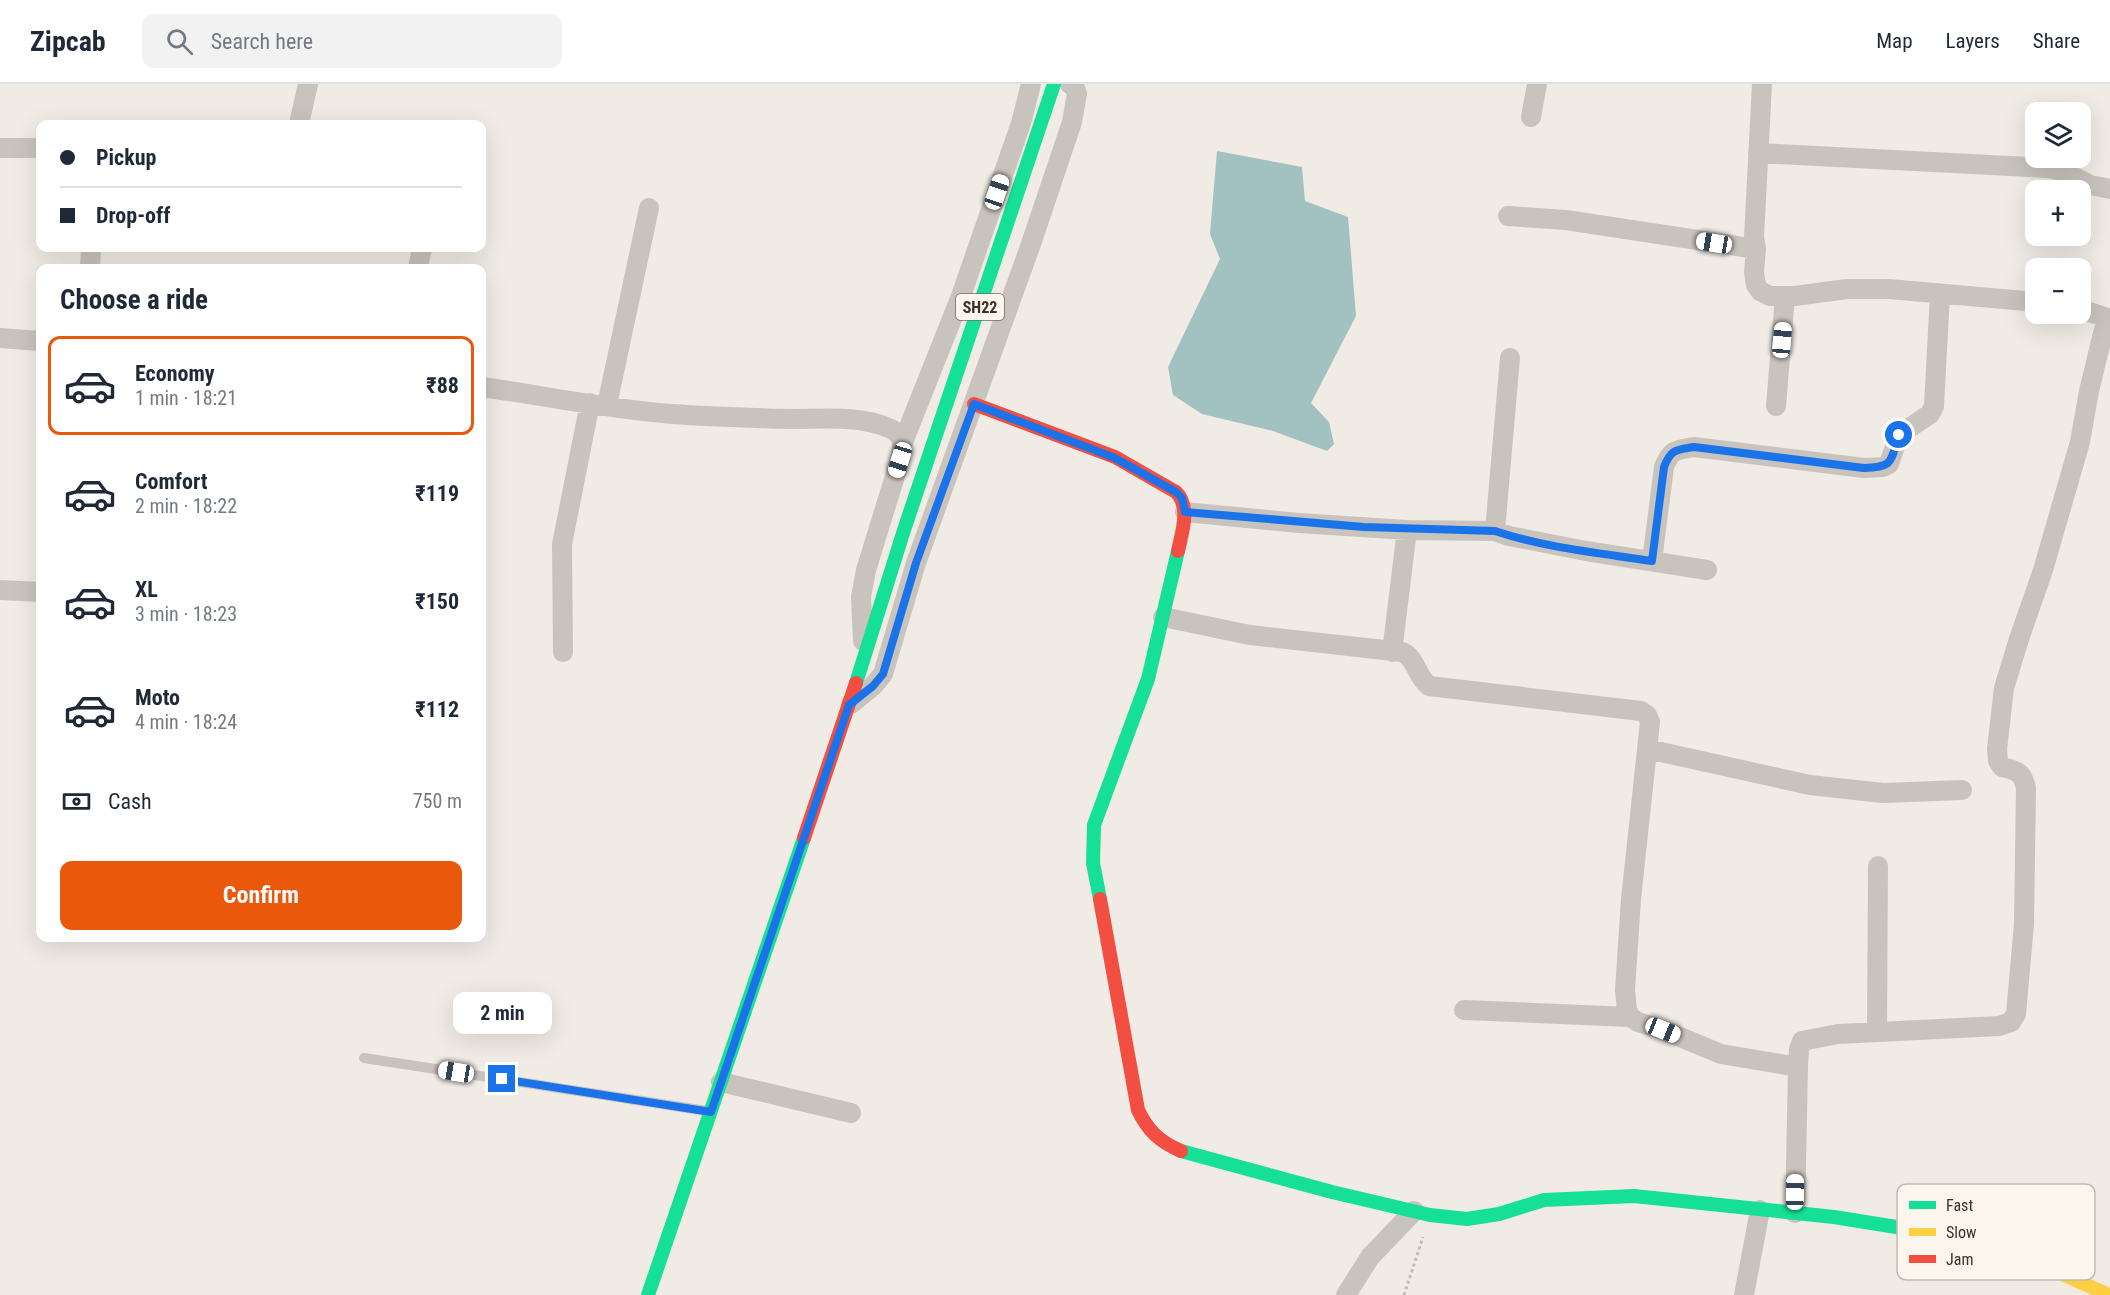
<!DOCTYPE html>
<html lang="en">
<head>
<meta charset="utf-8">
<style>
  :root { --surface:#fff; --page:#f2f2f3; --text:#1f2937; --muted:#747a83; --line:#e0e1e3; --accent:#ea580c }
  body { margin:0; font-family:"Roboto Condensed",sans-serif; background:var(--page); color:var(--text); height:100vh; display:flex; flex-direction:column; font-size:22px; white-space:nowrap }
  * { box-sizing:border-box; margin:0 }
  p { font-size:20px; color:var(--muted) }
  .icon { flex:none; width:33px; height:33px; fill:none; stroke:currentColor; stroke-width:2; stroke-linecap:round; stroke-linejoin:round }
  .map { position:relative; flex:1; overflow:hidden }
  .drawer { position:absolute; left:36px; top:180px; width:450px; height:678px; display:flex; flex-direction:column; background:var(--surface); border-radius:12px; box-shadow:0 6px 24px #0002 }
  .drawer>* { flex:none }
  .hud { position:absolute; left:36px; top:36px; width:450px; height:132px; border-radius:12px; box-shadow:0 6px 24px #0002; display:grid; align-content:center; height:132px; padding:0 24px; background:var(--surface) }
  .fabs { position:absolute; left:2025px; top:18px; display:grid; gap:12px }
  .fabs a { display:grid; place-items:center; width:66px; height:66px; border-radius:12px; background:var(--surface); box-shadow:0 6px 24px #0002; font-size:30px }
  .end { position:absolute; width:27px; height:27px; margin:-14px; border:8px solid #1a73e8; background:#fff; box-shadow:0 0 0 3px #fff }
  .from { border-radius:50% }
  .bubble { position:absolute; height:42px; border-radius:12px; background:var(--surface); box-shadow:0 6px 24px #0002; font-size:20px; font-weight:700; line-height:42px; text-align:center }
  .car { position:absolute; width:18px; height:36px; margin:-18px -9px; border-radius:8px; box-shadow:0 0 4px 2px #0007; background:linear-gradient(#fff 24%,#345 0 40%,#fff 0 76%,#345 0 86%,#fff 0) }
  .hud b { display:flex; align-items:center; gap:21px; height:57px; font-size:22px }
  .hud b+b { border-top:2px solid var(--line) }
  .hud i { width:15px; height:15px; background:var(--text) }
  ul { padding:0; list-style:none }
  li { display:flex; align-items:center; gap:18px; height:99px; margin:0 12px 9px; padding:0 12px; border:3px solid transparent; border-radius:12px }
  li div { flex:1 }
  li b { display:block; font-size:22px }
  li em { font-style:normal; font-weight:700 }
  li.active { border-color:var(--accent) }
  li>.icon { width:54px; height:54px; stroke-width:1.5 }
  h2 { padding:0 24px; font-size:27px; line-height:72px }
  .pay { display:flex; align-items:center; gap:15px; height:66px; padding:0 24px; font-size:22px }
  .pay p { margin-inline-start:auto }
  .button { display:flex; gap:12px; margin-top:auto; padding:12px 24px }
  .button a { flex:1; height:69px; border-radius:12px; background:var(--accent); color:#fff; font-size:24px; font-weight:700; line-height:69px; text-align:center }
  header { display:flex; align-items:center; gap:36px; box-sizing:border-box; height:84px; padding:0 30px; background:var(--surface); border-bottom:2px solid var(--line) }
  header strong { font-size:28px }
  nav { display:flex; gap:33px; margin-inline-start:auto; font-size:21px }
  .search { width:420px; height:54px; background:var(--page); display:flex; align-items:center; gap:15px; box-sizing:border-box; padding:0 21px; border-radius:12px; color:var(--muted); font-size:22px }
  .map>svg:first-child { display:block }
  .water { fill:#a1c2c1 }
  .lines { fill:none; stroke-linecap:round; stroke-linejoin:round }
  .path { stroke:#c2bbb6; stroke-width:3; stroke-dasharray:3 3; stroke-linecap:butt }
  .lane { stroke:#c9c3be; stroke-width:10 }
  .street { stroke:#c9c3be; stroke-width:20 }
  .fast { stroke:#16e098; stroke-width:14 }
  .slow { stroke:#ffcf43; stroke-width:14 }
  .jam { stroke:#f24e42; stroke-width:14 }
  .route { stroke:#1a73e8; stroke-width:8 }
  .labels { text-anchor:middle; stroke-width:6; stroke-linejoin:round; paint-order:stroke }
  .shield { fill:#fbf5ee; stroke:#756b66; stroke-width:1.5 }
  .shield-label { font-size:16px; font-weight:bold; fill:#3b302b }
  .key { fill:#fbf5ee; stroke:#c1bab4; stroke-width:1.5 }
  .key-label { font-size:16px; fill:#3b302b }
</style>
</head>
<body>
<header>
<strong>Zipcab</strong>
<div class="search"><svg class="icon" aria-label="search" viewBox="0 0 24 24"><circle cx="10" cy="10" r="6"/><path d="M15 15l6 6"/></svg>Search here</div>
<nav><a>Map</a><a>Layers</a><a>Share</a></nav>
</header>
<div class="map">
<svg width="2110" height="1211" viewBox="0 0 2110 1211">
  <rect width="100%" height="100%" fill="#f0ebe5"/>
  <path class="water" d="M 1217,67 L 1302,83 L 1305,117 L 1348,133 L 1356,232 L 1311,319 L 1329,338 L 1334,360 L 1327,367 L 1273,347 L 1202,330 L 1173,311 L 1168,283 L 1220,175 L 1210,150 Z"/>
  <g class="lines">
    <path class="path" d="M 1404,1211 L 1423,1153"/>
    <path class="lane" d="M 364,974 L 707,1027"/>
    <path class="street" d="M 1762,0 L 1754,153 L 1756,165 L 1754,188 L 1756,201 L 1760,207 L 1770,212 L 1795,212 L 1847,205 L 1889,205 L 2036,218
      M 1531,33 L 1537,0
      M 299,40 L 308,0
      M 0,64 L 40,64
      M 1758,69 L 2048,84 L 2062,87 L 2090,101 L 2110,105
      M 1508,132 L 1566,136 L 1756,165
      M 90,184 L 91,164
      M 418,184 L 422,164
      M 2080,225 L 2108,234
      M 0,254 L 40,257
      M 482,303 C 545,312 608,325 672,330 C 712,333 751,334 791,335 C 823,335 861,331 891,345 C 905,352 903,363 900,376 L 866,486 L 861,513 L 863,557
      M 607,321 L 649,124
      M 1776,322 L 1785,212
      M 903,358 L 961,212 L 1021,39 L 1031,0
      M 1185,428 L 1299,439 L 1407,446 L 1495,447 L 1509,452 L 1586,467 L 1707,486
      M 1495,447 L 1510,274
      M 1652,477 L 1664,383 C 1671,365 1676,366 1694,363 L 1864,384 L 1883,383 L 1889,380 L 1899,351 L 1930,330 L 1934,322 L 1940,210
      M 0,506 L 40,508
      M 1163,533 L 1250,551 L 1402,568 C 1416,573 1416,592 1429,602 L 1641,627 L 1647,631 L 1650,638 L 1631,815 L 1625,906 L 1627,926 L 1630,933 L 1638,938 L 1663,946 L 1721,970 L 1798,983
      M 563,568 L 562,460 L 590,319
      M 1392,568 L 1407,446
      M 851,620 L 873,602 L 883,590 L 916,479 L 1031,160 L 1072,38 L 1077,10 L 1075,4 L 1070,0
      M 1647,665 L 1810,701 L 1883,709 L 1962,706
      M 1464,926 L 1630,933
      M 1877,948 L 1878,782
      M 721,998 L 851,1029
      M 1795,1129 L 1798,983 L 1799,965 L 1802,957 L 1838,950 L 1999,942 L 2011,938 L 2016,930 L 2024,840 L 2026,704 C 2022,687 2017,687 2002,683 L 1998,677 L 1997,665 L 2004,604 L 2019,555 L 2043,486 L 2080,358 L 2089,307 L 2105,241 L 2110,234
      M 1346,1211 L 1370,1173 L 1414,1127
      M 1744,1211 L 1760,1126"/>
    <path class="fast" d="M 856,599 L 904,446 L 1054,0
      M 1100,815 L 1093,779 L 1094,741 L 1148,595 L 1178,467
      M 1181,1067 L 1332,1108 L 1430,1131 L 1467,1135 L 1499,1130 L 1544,1116 L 1634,1112 L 1834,1133 L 1971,1155 L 2004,1164
      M 648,1211 L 804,754"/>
    <path class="slow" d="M 2004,1164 L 2109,1211"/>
    <path class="jam" d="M 974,320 L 1115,373 L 1176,408 C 1191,423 1182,448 1178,467
      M 804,754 L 856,599
      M 1100,815 L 1138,1026 C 1148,1047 1160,1058 1181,1067"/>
  </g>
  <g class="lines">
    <path class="route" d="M 502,995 L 711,1028 L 849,621 L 873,602 L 883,590 L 916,479 L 974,320 L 1115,374 L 1176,408 L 1182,414 L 1185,428 L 1364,443 L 1495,447 C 1545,464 1600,469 1652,477 L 1664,383 C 1671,365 1676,366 1694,363 L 1864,384 C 1895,383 1890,377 1899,351"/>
  </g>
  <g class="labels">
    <rect class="shield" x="956" y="210" width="48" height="26" rx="4.5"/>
    <g class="shield-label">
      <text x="980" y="229">SH22</text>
    </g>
  </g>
  <rect x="1897" y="1100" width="198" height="96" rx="9" class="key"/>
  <rect x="1909" y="1117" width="27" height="8" fill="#16e098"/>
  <rect x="1909" y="1144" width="27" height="8" fill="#ffcf43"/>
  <rect x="1909" y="1171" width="27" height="8" fill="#f24e42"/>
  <g class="key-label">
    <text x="1946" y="1127">Fast</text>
    <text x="1946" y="1154">Slow</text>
    <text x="1946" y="1181">Jam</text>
  </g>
</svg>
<div class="fabs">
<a><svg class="icon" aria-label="layers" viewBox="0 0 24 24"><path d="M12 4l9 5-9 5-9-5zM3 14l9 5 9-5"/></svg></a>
<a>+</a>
<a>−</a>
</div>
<i class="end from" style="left:1899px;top:351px"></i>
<i class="end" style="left:502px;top:995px"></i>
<div class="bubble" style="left:453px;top:908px;width:99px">2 min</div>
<i class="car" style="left:997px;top:108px;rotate:19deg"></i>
<i class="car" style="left:1714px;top:159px;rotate:279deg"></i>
<i class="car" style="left:1782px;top:256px;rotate:5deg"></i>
<i class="car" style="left:900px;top:376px;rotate:197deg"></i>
<i class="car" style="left:1663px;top:946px;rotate:112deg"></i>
<i class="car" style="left:456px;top:988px;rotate:279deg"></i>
<i class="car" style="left:1795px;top:1108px;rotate:1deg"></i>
<div class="hud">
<b><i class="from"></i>Pickup</b>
<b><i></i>Drop-off</b>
</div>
<section class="drawer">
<h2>Choose a ride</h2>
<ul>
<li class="active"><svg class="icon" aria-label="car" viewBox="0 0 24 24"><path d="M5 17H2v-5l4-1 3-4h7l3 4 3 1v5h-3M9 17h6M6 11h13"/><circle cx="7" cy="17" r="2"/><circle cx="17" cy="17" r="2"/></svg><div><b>Economy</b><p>1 min · 18:21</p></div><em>₹88</em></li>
<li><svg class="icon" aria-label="car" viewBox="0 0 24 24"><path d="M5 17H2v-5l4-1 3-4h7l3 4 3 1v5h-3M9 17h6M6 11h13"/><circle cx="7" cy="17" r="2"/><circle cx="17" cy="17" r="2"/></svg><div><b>Comfort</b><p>2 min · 18:22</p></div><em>₹119</em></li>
<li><svg class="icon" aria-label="car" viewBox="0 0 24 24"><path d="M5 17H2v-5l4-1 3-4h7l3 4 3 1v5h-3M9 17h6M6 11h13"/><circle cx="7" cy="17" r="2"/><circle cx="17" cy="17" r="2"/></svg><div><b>XL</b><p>3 min · 18:23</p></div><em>₹150</em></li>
<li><svg class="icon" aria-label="car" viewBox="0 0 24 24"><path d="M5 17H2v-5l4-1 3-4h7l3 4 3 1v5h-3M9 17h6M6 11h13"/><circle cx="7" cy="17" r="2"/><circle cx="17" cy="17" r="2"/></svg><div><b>Moto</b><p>4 min · 18:24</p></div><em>₹112</em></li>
</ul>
<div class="pay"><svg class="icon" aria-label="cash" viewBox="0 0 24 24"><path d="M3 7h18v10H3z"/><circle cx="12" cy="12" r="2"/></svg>Cash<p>750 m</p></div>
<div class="button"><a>Confirm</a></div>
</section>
</div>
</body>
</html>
